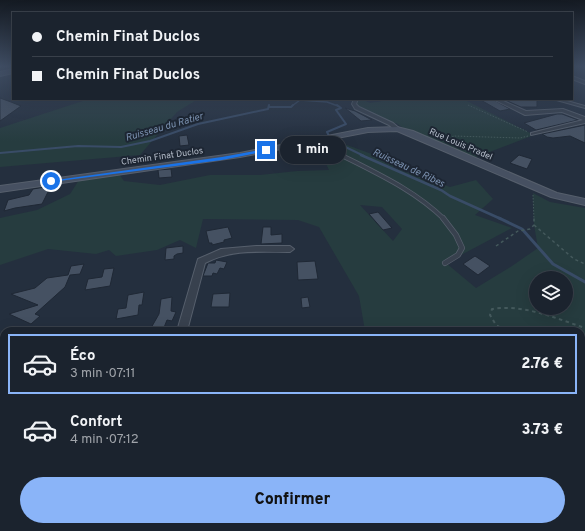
<!DOCTYPE html>
<html lang="fr">
<head>
<meta charset="utf-8">
<style>
  :root { --surface:#1b232e; --page:#242b36; --text:#f1f3f6; --muted:#a0a4aa; --line:#39404a; --accent:#8ab4f8 }
  body { margin:0; font-family:Overpass,sans-serif; background:var(--page); color:var(--text); height:100vh; display:flex; flex-direction:column; font-size:15px; white-space:nowrap }
  * { box-sizing:border-box; margin:0 }
  p { font-size:13px; color:var(--muted) }
  .icon { flex:none; width:22px; height:22px; fill:none; stroke:currentColor; stroke-width:2; stroke-linecap:round; stroke-linejoin:round }
  .map { position:relative; flex:1; overflow:hidden }
  .side { position:absolute; left:0px; top:327px; width:585px; height:204px; display:flex; flex-direction:column; background:var(--surface); border-radius:12px 12px 0 0; box-shadow:0 4px 16px #0002,0 0 0 1px var(--line) }
  .side>* { flex:none }
  .banner { position:absolute; left:12px; top:12px; width:561px; height:88px; border-radius:0px; box-shadow:0 4px 16px #0002,0 0 0 1px var(--line); display:grid; align-content:center; height:88px; padding:0 20px; background:var(--surface) }
  .controls { position:absolute; left:529px; top:271px; display:grid; gap:8px }
  .controls a { display:grid; place-items:center; width:44px; height:44px; border-radius:50%; background:var(--surface); box-shadow:0 4px 16px #0002,0 0 0 1px var(--line); font-size:20px }
  .end { position:absolute; width:18px; height:18px; margin:-9px; border:5px solid #1a73e8; background:#fff; box-shadow:0 0 0 2px #fff }
  .from { border-radius:50% }
  .bubble { position:absolute; height:28px; border-radius:14px; background:var(--surface); box-shadow:0 4px 16px #0002,0 0 0 1px var(--line); font-size:13px; font-weight:800; line-height:28px; text-align:center }
  .banner b { display:flex; align-items:center; gap:14px; height:38px; font-size:15px }
  .banner b+b { border-top:1px solid var(--line) }
  .banner i { width:10px; height:10px; background:var(--text) }
  ul { padding:7px 0 0; list-style:none }
  li { display:flex; align-items:center; gap:12px; height:60px; margin:0 8px 6px; padding:0 12px; border:2px solid transparent; border-radius:0px }
  li div { flex:1 }
  li b { display:block; font-size:15px }
  li em { font-style:normal; font-weight:800 }
  li.active { border-color:var(--accent) }
  li>.icon { width:36px; height:36px; stroke-width:1.5 }
  .button { display:flex; gap:8px; margin-top:auto; padding:8px 20px }
  .button a { flex:1; height:46px; border-radius:24px; background:var(--accent); color:#111; font-size:16px; font-weight:800; line-height:46px; text-align:center }
  .map>svg:first-child { display:block }
  .green { fill:#263c3f; fill-rule:evenodd }
  .lines { fill:none; stroke-linecap:round; stroke-linejoin:round }
  .stream-far3 { stroke:#394c67; stroke-width:1.5 }
  .stream-far2 { stroke:#394c67; stroke-width:2 }
  .stream-far1 { stroke:#394c67; stroke-width:2.5 }
  .stream { stroke:#394c67; stroke-width:3 }
  .building { fill:#455162; stroke:#1f2835 }
  .lane-far2-casing { stroke:#565f6c; stroke-width:3.5 }
  .lane-far1-casing { stroke:#565f6c; stroke-width:5 }
  .lane-casing { stroke:#565f6c; stroke-width:6 }
  .street-casing { stroke:#565f6c; stroke-width:2 }
  .secondary-casing { stroke:#565f6c; stroke-width:2 }
  .path-far3 { stroke:#44595c; stroke-width:1; stroke-dasharray:1.5 1.5; stroke-linecap:butt }
  .path-far2 { stroke:#44595c; stroke-width:1.5; stroke-dasharray:3 3; stroke-linecap:butt }
  .path-far1 { stroke:#44595c; stroke-width:2; stroke-dasharray:3.5 3.5; stroke-linecap:butt }
  .path { stroke:#44595c; stroke-width:2.5; stroke-dasharray:4.5 4.5; stroke-linecap:butt }
  .lane-far2 { stroke:#38414e; stroke-width:2.5 }
  .lane-far1 { stroke:#38414e; stroke-width:3.5 }
  .lane { stroke:#38414e; stroke-width:4.5 }
  .street { fill:#38414e; fill-rule:evenodd }
  .secondary { fill:#465061; fill-rule:evenodd }
  .route { fill:#1a73e8 }
  .labels { text-anchor:middle; stroke-width:4; stroke-linejoin:round; paint-order:stroke }
  .far-street-label { font-size:9px; fill:#b4bcc9; stroke:#1d2633 }
  .far-water-label { font-size:10px; font-style:italic; fill:#7c92b1; stroke:#1d2633 }
</style>
</head>
<body>
<div class="map">
<svg width="585" height="531" viewBox="0 0 585 531">
  <rect width="100%" height="100%" fill="#242f3e"/>
  <path class="green" d="M 89,99 L 198,99 L 177,112 L 140,155 L 0,167 L 0,128 Z
    M 356,99 L 361,99 L 370,103 L 383,101 L 383,99 L 463,99 L 534,135 L 471,159 L 410,133 L 396,123 L 391,124 L 354,104 Z
    M 336,141 L 391,161 L 394,168 L 450,187 L 476,180 L 493,199 L 475,215 L 512,228 L 446,263 L 476,288 L 512,266 L 538,248 L 534,225 L 533,193 L 550,202 L 585,208 L 585,531 L 425,531 L 422,527 L 581,527 L 581,331 L 365,331 L 359,296 L 319,227 L 298,220 L 203,219 L 196,248 L 180,240 L 157,250 L 116,256 L 109,250 L 96,254 L 48,249 L 0,265 L 0,218 L 37,210 L 70,194 L 79,180 L 119,174 L 124,181 L 160,185 L 210,175 L 260,175 L 297,171 L 329,170 L 317,145 ZM 360,205 L 382,207 L 402,229 L 393,241 ZM 536,278 L 566,278 L 566,308 L 536,308 Z"/>
  <g class="lines">
    <path class="stream-far3" d="M 292,106 L 300,100 L 327,102 L 338,106"/>
    <path class="stream-far2" d="M 337,105 L 341,108 L 336,110 L 346,124 L 327,132 L 331,140 L 364,156
      M 269,107 L 291,107 L 293,105
      M 0,153 L 78,146 L 121,147 L 150,141 L 198,124 L 268,109 L 269,105"/>
    <path class="stream-far1" d="M 361,155 L 441,190 L 450,196 L 501,219"/>
    <path class="stream" d="M 499,218 L 522,229 L 553,264 L 585,282"/>
  </g>
  <path class="building" d="M 0,98 L 11,102 L 21,106 L 0,121 Z
    M 479,99 L 492,99 L 510,109 L 500,111 Z
    M 503,99 L 537,99 L 537,107 L 521,107 Z
    M 345,108 L 355,111 L 372,120 L 361,121 Z
    M 557,114 L 562,114 L 578,120 L 536,130 L 524,123 Z
    M 585,125 L 585,143 L 570,136 L 553,138 L 547,137 L 542,134 Z
    M 187,135 L 189,145 L 180,146 L 179,136 Z
    M 519,155 L 532,159 L 527,169 L 510,163 Z
    M 171,169 L 172,177 L 159,178 L 158,170 Z
    M 51,186 L 42,204 L 15,208 L 4,211 L 8,200 L 29,195 L 33,189 Z
    M 378,212 L 392,228 L 383,230 L 369,214 Z
    M 228,227 L 232,238 L 224,240 L 224,242 L 212,245 L 212,243 L 209,243 L 206,231 Z
    M 263,227 L 271,227 L 271,235 L 282,234 L 282,243 L 261,244 Z
    M 183,246 L 183,253 L 177,254 L 174,256 L 174,259 L 165,260 L 166,248 Z
    M 475,256 L 490,266 L 478,275 L 463,264 Z
    M 216,260 L 227,262 L 224,269 L 220,268 L 217,274 L 213,273 L 212,276 L 203,276 L 208,263 L 215,263 Z
    M 315,261 L 318,279 L 298,280 L 297,262 Z
    M 84,264 L 80,274 L 70,275 L 65,287 L 35,314 L 40,316 L 31,324 L 9,314 L 38,305 L 11,294 L 35,288 L 47,278 L 68,275 L 71,266 Z
    M 114,268 L 110,286 L 85,290 L 88,279 L 102,277 L 104,269 Z
    M 144,292 L 142,305 L 139,305 L 138,315 L 116,319 L 118,309 L 126,308 L 128,295 Z
    M 230,293 L 229,307 L 211,307 L 213,294 Z
    M 172,297 L 171,311 L 176,312 L 172,321 L 167,320 L 163,330 L 151,328 L 159,314 L 161,299 Z
    M 308,297 L 310,307 L 302,308 L 301,298 Z"/>
  <g class="lines">
    <g class="lane-far2-casing">
      <path id="lane-far2" d="M 321,138 L 331,149 L 343,156"/>
    </g>
    <g class="lane-far1-casing">
      <path id="lane-far1" d="M 341,155 C 378,174 414,190 444,219"/>
    </g>
    <g class="lane-casing">
      <path id="lane" d="M 443,218 L 456,235 L 462,248 L 458,255 L 445,263"/>
    </g>
    <g class="street-casing">
      <path id="street" d="M 572,76 L 585,81 L 585,84 L 572,79 Z
        M 354,99 L 358,99 L 356,104 L 359,107 L 393,123 L 400,129 L 395,130 L 389,125 L 355,109 L 352,104 Z
        M 493,99 L 499,99 L 526,111 L 563,109 L 585,117 L 585,123 L 531,135 L 531,133 L 583,120 L 562,112 L 525,115 Z
        M 553,99 L 560,99 L 585,106 L 585,108 Z
        M 256,246 L 290,246 L 294,249 L 290,252 C 261,252 231,249 205,263 L 187,331 L 177,331 L 198,259 L 221,249 Z
        M 111,527 L 127,527 L 125,531 L 109,531 Z"/>
    </g>
    <g class="secondary-casing">
      <path id="secondary" d="M 13,69 L 13,73 L 0,76 L 0,72 Z
        M 397,127 L 413,131 L 557,193 L 585,199 L 585,205 L 551,197 L 397,131 L 368,132 L 240,157 L 0,192 L 0,186 L 240,153 L 368,128 Z"/>
    </g>
    <path class="path-far3" d="M 468,105 L 528,132
      M 457,144 L 452,139 L 453,136 L 520,138 L 528,136
      M 533,195 L 534,219"/>
    <path class="path-far2" d="M 534,225 L 574,259 L 585,264
      M 496,246 L 518,231 L 530,229 L 534,225 L 534,218"/>
    <path class="path-far1" d="M 506,331 L 496,325 L 490,315 L 492,309 C 524,304 555,318 585,328
      M 581,369 L 585,371"/>
    <path class="path" d="M 489,527 L 494,531"/>
    <use href="#lane-far2" class="lane-far2"/>
    <use href="#lane-far1" class="lane-far1"/>
    <use href="#lane" class="lane"/>
    <use href="#street" class="street"/>
    <use href="#secondary" class="secondary"/>
  </g>
  <linearGradient id="sky" x2="0" y2="1"><stop stop-color="#141a22"/><stop offset="0.47" stop-color="#3f4d63"/><stop offset="1" stop-color="#3f4d63" stop-opacity="0"/></linearGradient>
  <rect width="585" height="141" fill="url(#sky)"/>
  <path class="route" d="M 266,149 L 267,151 L 222,160 L 51,182 L 49,181 L 222,157 Z"/>
  <g class="labels">
    <g class="far-street-label">
      <text transform="translate(461 144) rotate(23)" y="3">Rue Louis Pradel</text>
      <text transform="translate(162 156) rotate(-8)" y="3">Chemin Finat Duclos</text>
    </g>
    <g class="far-water-label">
      <text transform="translate(164 126) rotate(-16)" y="4">Ruisseau du Ratier</text>
      <text transform="translate(409 167) rotate(25)" y="4">Ruisseau de Ribes</text>
    </g>
  </g>
</svg>
<div class="controls">
<a><svg class="icon" aria-label="layers" viewBox="0 0 24 24"><path d="M12 4l9 5-9 5-9-5zM3 14l9 5 9-5"/></svg></a>
</div>
<i class="end from" style="left:51px;top:181px"></i>
<i class="end" style="left:266px;top:150px"></i>
<div class="bubble" style="left:280px;top:136px;width:66px">1 min</div>
<div class="banner">
<b><i class="from"></i>Chemin Finat Duclos</b>
<b><i></i>Chemin Finat Duclos</b>
</div>
<section class="side">
<ul>
<li class="active"><svg class="icon" aria-label="car" viewBox="0 0 24 24"><path d="M5 17H2v-5l4-1 3-4h7l3 4 3 1v5h-3M9 17h6M6 11h13"/><circle cx="7" cy="17" r="2"/><circle cx="17" cy="17" r="2"/></svg><div><b>Éco</b><p>3 min · 07:11</p></div><em>2.76 €</em></li>
<li><svg class="icon" aria-label="car" viewBox="0 0 24 24"><path d="M5 17H2v-5l4-1 3-4h7l3 4 3 1v5h-3M9 17h6M6 11h13"/><circle cx="7" cy="17" r="2"/><circle cx="17" cy="17" r="2"/></svg><div><b>Confort</b><p>4 min · 07:12</p></div><em>3.73 €</em></li>
</ul>
<div class="button"><a>Confirmer</a></div>
</section>
</div>
</body>
</html>
